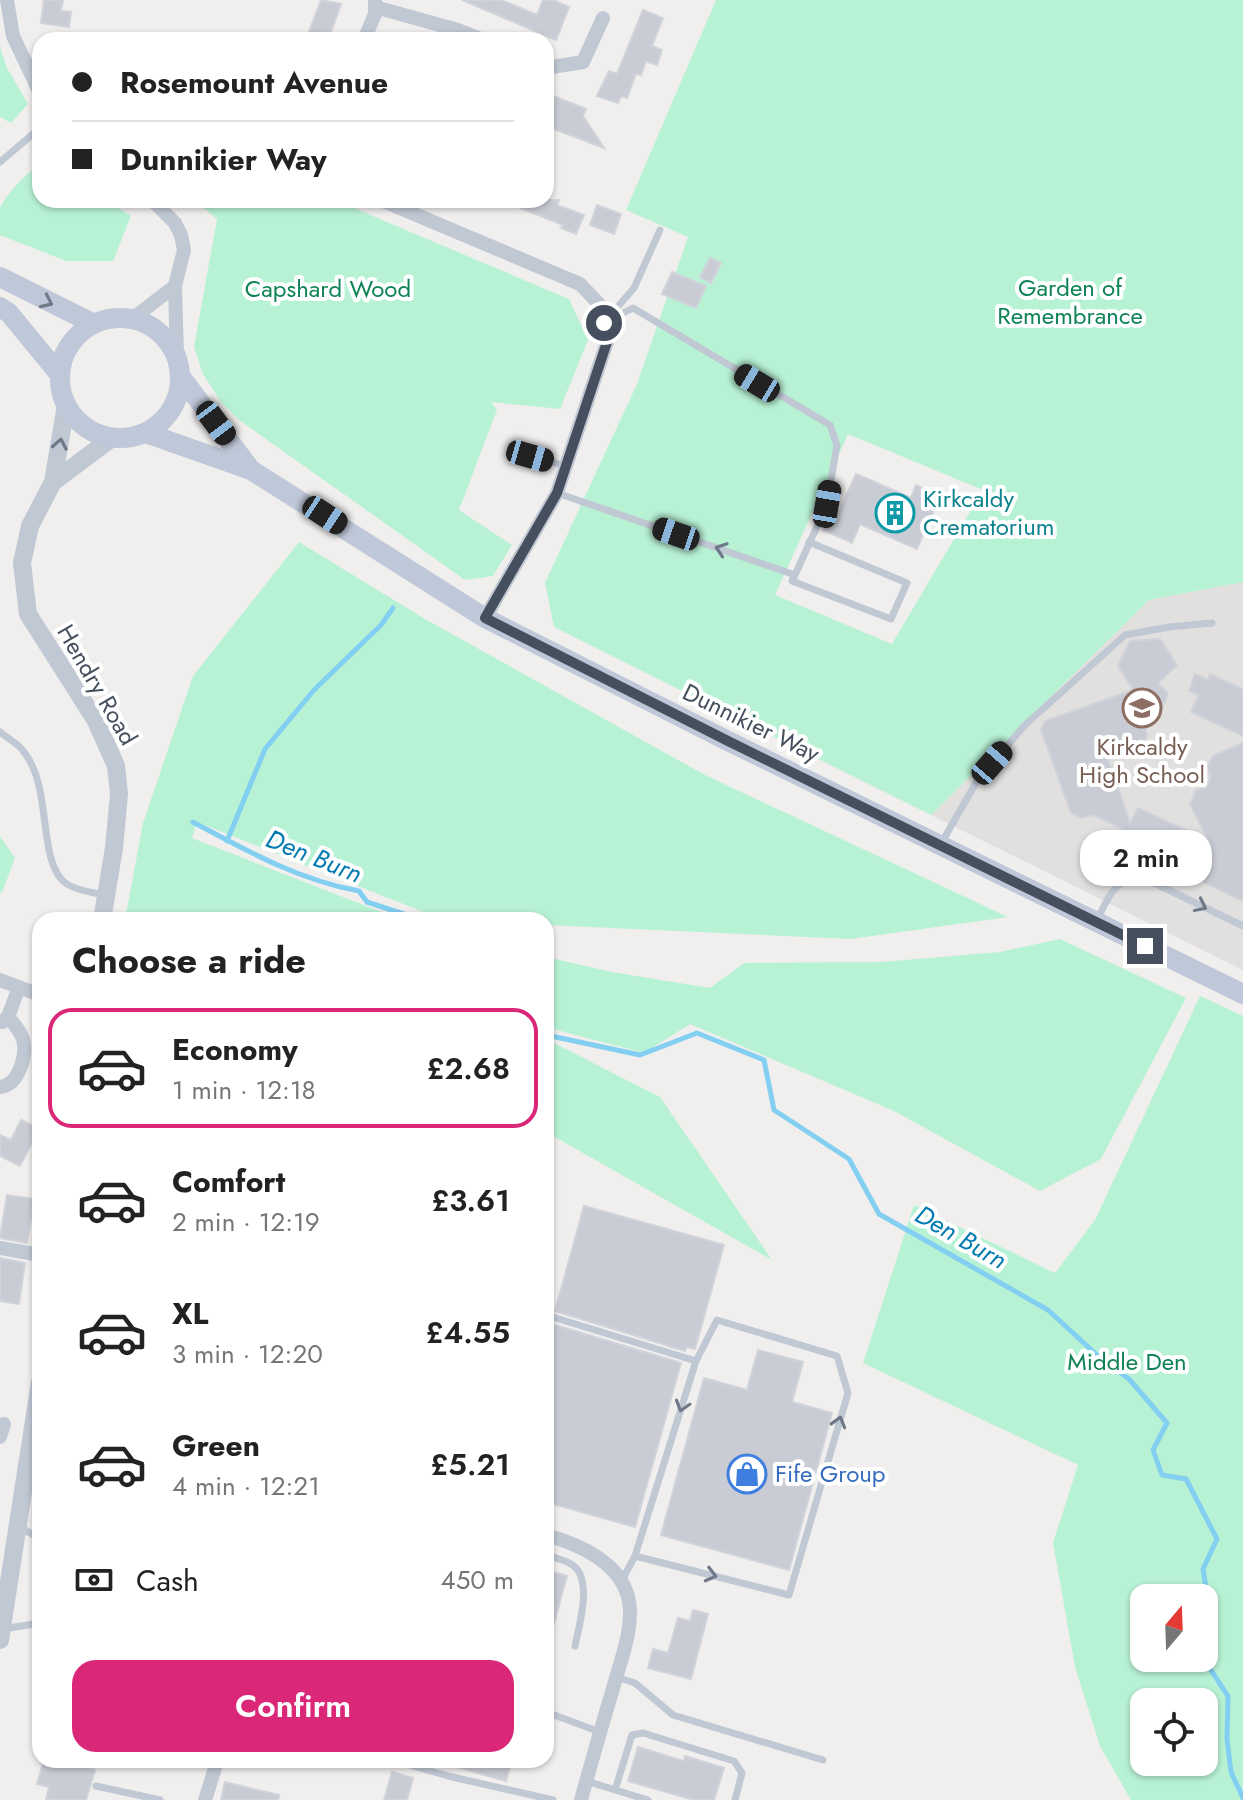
<!DOCTYPE html>
<html lang="en">
<head>
<meta charset="utf-8">
<style>
  :root { --surface:#fff; --page:#f6f6f6; --text:#222; --muted:#767676; --line:#e0e0e0; --accent:#db2777 }
  body { margin:0; font-family:Jost,sans-serif; background:var(--page); color:var(--text); height:100vh; display:flex; flex-direction:column; font-size:30px; white-space:nowrap }
  * { box-sizing:border-box; margin:0 }
  p { font-size:26px; color:var(--muted) }
  .icon { flex:none; width:44px; height:44px; fill:none; stroke:currentColor; stroke-width:2; stroke-linecap:round; stroke-linejoin:round }
  .map { position:relative; flex:1; overflow:hidden }
  .side { position:absolute; left:32px; top:912px; width:522px; height:856px; display:flex; flex-direction:column; background:var(--surface); border-radius:24px; box-shadow:0 2px 6px #0004 }
  .side>* { flex:none }
  .banner { position:absolute; left:32px; top:32px; width:522px; height:176px; border-radius:24px; box-shadow:0 2px 6px #0004; display:grid; align-content:center; height:176px; padding:0 40px; background:var(--surface) }
  .needle { width:52px; rotate:19deg }
  .controls { position:absolute; left:1130px; top:1584px; display:grid; gap:16px }
  .controls a { display:grid; place-items:center; width:88px; height:88px; border-radius:16px; background:var(--surface); box-shadow:0 2px 6px #0004; font-size:40px }
  .end { position:absolute; width:36px; height:36px; margin:-18px; border:10px solid #454f5d; background:#fff; box-shadow:0 0 0 4px #fff }
  .from { border-radius:50% }
  .bubble { position:absolute; height:56px; border-radius:24px; background:var(--surface); box-shadow:0 2px 6px #0004; font-size:26px; font-weight:600; line-height:56px; text-align:center }
  .car { position:absolute; width:24px; height:48px; margin:-24px -12px; border-radius:10px; box-shadow:0 0 6px 2px #0007; background:linear-gradient(#222 24%,#8ab4d8 0 40%,#222 0 76%,#8ab4d8 0 86%,#222 0) }
  .banner b { display:flex; align-items:center; gap:28px; height:76px; font-size:30px }
  .banner b+b { border-top:2px solid var(--line) }
  .banner i { width:20px; height:20px; background:var(--text) }
  ul { padding:0; list-style:none }
  li { display:flex; align-items:center; gap:24px; height:120px; margin:0 16px 12px; padding:0 24px; border:4px solid transparent; border-radius:24px }
  li div { flex:1 }
  li b { display:block; font-size:30px }
  li em { font-style:normal; font-weight:600 }
  li.selected { border-color:var(--accent) }
  li>.icon { width:72px; height:72px; stroke-width:1.5 }
  h2 { padding:0 40px; font-size:36px; line-height:96px }
  .pay { display:flex; align-items:center; gap:20px; height:88px; padding:0 40px; font-size:30px }
  .pay p { margin-inline-start:auto }
  .button { display:flex; gap:16px; margin-top:auto; padding:16px 40px }
  .button a { flex:1; height:92px; border-radius:24px; background:var(--accent); color:#fff; font-size:32px; font-weight:600; line-height:92px; text-align:center }
  .map>svg:first-child { display:block }
  .education { fill:#e2dfdf }
  .green { fill:#b8f2d5; fill-rule:evenodd }
  .lines { fill:none; stroke-linecap:round; stroke-linejoin:round }
  .stream { stroke:#82cff2; stroke-width:5 }
  .building { fill:#c9ccd4; stroke:#d1d3da; stroke-width:2 }
  .service { stroke:#c0c8d4; stroke-width:7 }
  .minor { stroke:#c0c8d4; stroke-width:14 }
  .tertiary { stroke:#c0c8d4; stroke-width:18 }
  .secondary { stroke:#bfc8d8; stroke-width:20 }
  .oneway { stroke:#707988 }
  .oneway2 { stroke:#707987 }
  .route { stroke:#454f5d; stroke-width:10 }
  .labels { text-anchor:middle; stroke-width:8; stroke-linejoin:round; paint-order:stroke }
  .park-label { font-size:24px; fill:#108356; stroke:#fff }
  .culture-label { font-size:24px; fill:#0d838f; stroke:#fff; text-anchor:start }
  .street-label { font-size:24px; fill:#454f5d; stroke:#fff }
  .education-label { font-size:24px; fill:#785e54; stroke:#fff }
  .shop-label { font-size:24px; fill:#366cbe; stroke:#fff; text-anchor:start }
  .water-label { font-size:26px; font-style:italic; fill:#027bb2; stroke:#fff }
</style>
</head>
<body>
<div class="map">
<svg width="1243" height="1800" viewBox="0 0 1243 1800">
  <rect width="100%" height="100%" fill="#f1eeee"/>
  <path class="education" d="M 1243,582 L 1243,970 L 931,815 L 1149,600 Z"/>
  <path class="green" d="M 716,0 L 1243,0 L 1243,582 L 1149,600 L 931,815 L 554,627 L 545,583 L 637,384 L 688,237 L 626,210 ZM 848,434 L 983,490 L 892,644 L 775,595 Z
    M 0,47 L 7,68 L 28,104 L 11,123 L 0,117 Z
    M 40,166 L 40,200 L 106,200 L 131,216 L 113,261 L 66,261 L 0,235 C 0,227 0,215 0,208 C 4,197 29,169 40,166 Z
    M 194,200 L 335,200 L 569,299 L 588,340 L 560,409 L 491,402 L 497,410 L 459,510 L 512,545 L 493,576 L 465,580 L 239,420 L 221,402 L 203,374 L 194,347 L 217,219 Z
    M 299,542 L 425,619 L 705,775 L 1008,917 L 851,939 L 546,925 L 546,920 L 481,920 L 426,913 L 197,822 L 192,838 L 402,920 L 125,920 L 143,823 L 193,676 Z
    M 0,836 L 15,858 L 2,893 L 0,892 Z
    M 1060,939 L 1186,998 L 1101,1159 L 1040,1191 L 894,1111 L 690,1024 L 644,1053 L 553,1029 L 546,1020 L 546,957 L 612,972 L 710,988 L 744,963 L 881,962 L 1000,952 Z
    M 1200,996 L 1243,1016 L 1243,1800 L 1131,1800 L 1100,1746 L 1075,1667 L 1053,1543 L 1078,1465 L 863,1363 L 914,1205 L 1055,1273 L 1095,1220 ZM 1144,1598 L 1204,1598 L 1204,1658 L 1144,1658 ZM 1144,1702 L 1204,1702 L 1204,1762 L 1144,1762 Z
    M 546,1039 L 660,1097 L 772,1260 L 546,1132 Z"/>
  <g class="lines">
    <path class="stream" d="M 193,822 C 247,851 299,880 359,891 L 367,902 L 422,920
      M 227,841 L 265,749 L 314,690 L 381,625 L 393,608
      M 546,1031 L 551,1036 L 640,1055 L 697,1033 L 764,1060 L 774,1110 L 849,1159 L 879,1214 L 1048,1310 L 1098,1356 L 1129,1379 L 1167,1423 L 1153,1450 L 1162,1475 L 1186,1479 L 1217,1539 L 1203,1569 L 1210,1612 L 1204,1624
      M 1203,1658 L 1228,1696 L 1227,1739 L 1231,1772 L 1243,1798"/>
  </g>
  <path class="building" d="M 44,0 L 63,0 L 61,11 L 71,12 L 69,27 L 41,23 Z
    M 321,0 L 341,4 L 328,40 L 306,40 Z
    M 462,0 L 501,0 L 537,15 L 543,0 L 553,0 L 569,7 L 556,40 Z
    M 643,10 L 663,18 L 652,46 L 662,50 L 657,65 L 646,61 L 641,75 L 636,74 L 627,98 L 621,96 L 618,103 L 597,96 L 609,71 L 617,74 Z
    M 546,93 L 586,109 L 583,116 L 604,148 L 546,126 Z
    M 501,200 L 559,200 L 557,205 L 584,215 L 576,234 L 561,228 L 563,225 Z
    M 597,205 L 621,214 L 614,234 L 590,225 Z
    M 710,258 L 721,263 L 711,283 L 700,277 Z
    M 672,272 L 706,286 L 696,308 L 662,294 Z
    M 856,474 L 911,498 L 916,485 L 940,496 L 917,549 L 860,524 L 852,543 L 823,530 L 829,515 L 836,518 Z
    M 1160,639 L 1177,665 L 1158,683 L 1168,694 L 1160,712 L 1145,721 L 1147,736 L 1143,745 L 1107,756 L 1130,823 L 1138,808 L 1208,840 L 1190,804 L 1196,790 L 1206,788 L 1211,776 L 1207,768 L 1213,756 L 1243,743 L 1243,901 L 1119,842 L 1125,830 L 1093,815 L 1081,818 L 1071,813 L 1041,730 L 1045,721 L 1133,690 L 1118,666 L 1130,641 Z
    M 1195,674 L 1208,680 L 1210,674 L 1243,689 L 1243,736 L 1191,712 L 1199,695 L 1189,691 Z
    M 21,1120 L 39,1129 L 20,1166 L 0,1156 L 0,1135 L 11,1140 Z
    M 7,1195 L 34,1199 L 27,1243 L 0,1238 Z
    M 584,1206 L 724,1245 L 695,1349 L 686,1347 L 685,1351 L 555,1311 Z
    M 0,1258 L 25,1263 L 19,1304 L 0,1301 Z
    M 552,1324 L 681,1363 L 635,1527 L 546,1502 L 546,1334 Z
    M 758,1350 L 803,1362 L 792,1402 L 832,1413 L 789,1570 L 661,1535 L 704,1378 L 747,1390 Z
    M 546,1570 L 567,1576 L 550,1638 L 546,1637 Z
    M 693,1610 L 708,1614 L 691,1679 L 648,1668 L 653,1649 L 668,1653 L 678,1618 L 690,1621 Z
    M 638,1747 L 684,1761 L 685,1756 L 724,1768 L 714,1800 L 694,1800 L 628,1781 Z
    M 44,1760 L 60,1760 L 95,1770 L 86,1800 L 46,1800 L 49,1787 L 37,1784 Z
    M 447,1760 L 512,1760 L 506,1781 L 446,1764 Z
    M 392,1772 L 413,1778 L 407,1800 L 384,1800 Z
    M 225,1782 L 279,1795 L 278,1800 L 221,1800 Z"/>
  <g class="lines">
    <path class="service" d="M 0,162 L 40,128
      M 608,318 L 634,288 L 660,230
      M 604,323 L 633,308 L 830,425 L 837,445 L 827,504 L 795,575 L 792,581 L 891,619 L 907,583 L 809,542
      M 530,456 L 566,466
      M 557,493 L 795,575
      M 0,732 C 7,738 19,744 24,752 C 52,787 38,857 63,881 C 73,890 91,892 104,895
      M 942,842 L 977,781 L 1025,725 L 1125,635 L 1169,627 L 1212,623
      M 1097,920 C 1109,896 1114,878 1144,878 L 1243,926
      M 546,1315 L 696,1361
      M 20,1527 L 40,1539
      M 546,1555 C 555,1558 568,1560 575,1567 C 592,1583 579,1626 575,1646
      M 621,1582 L 635,1556 L 696,1361 L 717,1320 L 837,1356 L 848,1393 L 789,1595 L 635,1556
      M 3,1629 L 40,1623
      M 616,1677 L 635,1683 L 673,1715 L 823,1760
      M 546,1712 L 600,1732
      M 392,1760 L 448,1776 L 553,1800
      M 586,1781 L 648,1800
      M 96,1786 L 160,1800
      M 615,1790 L 632,1735 L 643,1733 L 734,1761 L 742,1773 L 735,1800"/>
    <path class="minor" d="M 7,0 L 13,36 L 40,93
      M 375,7 L 458,30 L 483,40
      M 364,40 L 375,14 L 375,0
      M 546,65 L 552,67 L 583,62 L 603,18
      M 152,200 L 175,223 L 181,235 L 184,250 L 175,286 L 177,356
      M 381,200 L 580,284 L 601,306 L 608,339 L 557,493 L 485,618
      M 132,319 L 175,286
      M 0,980 L 40,995
      M 2,1022 L 8,1017 L 19,987
      M 0,1087 C 19,1085 27,1056 23,1039 C 20,1030 14,1024 8,1017
      M 0,1248 L 40,1255
      M 0,1437 L 4,1424
      M 546,1535 C 579,1544 622,1563 629,1601 C 634,1630 619,1665 612,1692 C 601,1728 591,1764 581,1800
      M 205,1800 L 216,1765"/>
    <path class="tertiary" d="M 66,405 L 53,482 L 30,526 L 22,563 L 28,614 L 96,721 L 116,766 L 119,794 L 114,848 L 102,920
      M 53,482 L 112,438
      M 0,1640 L 40,1382"/>
    <path class="secondary" d="M 0,277 L 94,324
      M 0,307 L 9,313 L 60,375
      M60 378a60 60 0 1 1 120 0a60 60 0 1 1-120 0Z
      M 181,377 L 251,470
      M 146,433 L 251,470 L 485,618 L 728,741 L 1243,994"/>
  </g>
  <defs><path id="oneway-chevron" d="M-2-3.5L2.5 0L-2 3.5" fill="none" stroke-width="1.6" stroke-linecap="round" stroke-linejoin="round" transform="scale(2)"/></defs>
  <use class="oneway" href="#oneway-chevron" transform="translate(47 302) rotate(25)"/>
  <g class="oneway2">
    <use href="#oneway-chevron" transform="translate(60 444) rotate(-80)"/>
    <use href="#oneway-chevron" transform="translate(721 549) rotate(-161)"/>
    <use href="#oneway-chevron" transform="translate(1201 906) rotate(26)"/>
    <use href="#oneway-chevron" transform="translate(682 1406) rotate(107)"/>
    <use href="#oneway-chevron" transform="translate(839 1422) rotate(-74)"/>
    <use href="#oneway-chevron" transform="translate(711 1575) rotate(14)"/>
  </g>
  <g class="lines">
    <path class="route" d="M 604,323 L 608,339 L 557,493 L 485,618 L 728,741 L 1145,946"/>
  </g>
  <defs>
    <g id="building-ring" transform="scale(2)"><circle r="9.5" fill="#fff" stroke="#0f9aa8" stroke-width="1.5"/><path d="M-4-6H4V6H1V3H-1V6H-4ZM-2.5-4.3h1.7v1.8h-1.7ZM.8-4.3h1.7v1.8H.8ZM-2.5-1h1.7V.8h-1.7ZM.8-1h1.7V.8H.8Z" fill="#0f9aa8"/></g>
    <g id="school-ring" transform="scale(2)"><circle r="9.5" fill="#fff" stroke="#8d6e63" stroke-width="1.5"/><path d="M0-5L7-2L0 1L-7-2ZM-4 1L0 2.5L4 1V4Q0 6-4 4Z" fill="#8d6e63"/></g>
    <g id="shop-ring" transform="scale(2)"><circle r="9.5" fill="#fff" stroke="#3f7fe0" stroke-width="1.5"/><path d="M-5-2.5h2.3a2.7 3.5 0 0 1 5.4 0H5L5.5 6h-11ZM-1.5-2.5h3a1.5 2.3 0 0 0-3 0Z" fill="#3f7fe0"/></g>
  </defs>
  <g fill-rule="evenodd">
    <use href="#building-ring" x="895" y="513"/>
    <use href="#school-ring" x="1142" y="708"/>
    <use href="#shop-ring" x="747" y="1474"/>
  </g>
  <g class="labels">
    <g class="park-label">
      <text x="1070" y="296">Garden of<tspan x="1070" dy="28">Remembrance</tspan></text>
      <text x="328" y="297">Capshard Wood</text>
      <text x="1127" y="1370">Middle Den</text>
    </g>
    <g class="culture-label">
      <text x="923" y="507">Kirkcaldy<tspan x="923" dy="28">Crematorium</tspan></text>
    </g>
    <g class="street-label">
      <text transform="translate(97 685) rotate(60)" y="8">Hendry Road</text>
      <text transform="translate(751 723) rotate(26)" y="8">Dunnikier Way</text>
    </g>
    <g class="education-label">
      <text x="1142" y="755">Kirkcaldy<tspan x="1142" dy="28">High School</tspan></text>
    </g>
    <g class="shop-label">
      <text x="775" y="1482">Fife Group</text>
    </g>
    <g class="water-label">
      <text transform="translate(314 856) rotate(22)" y="9">Den Burn</text>
      <text transform="translate(961 1237) rotate(30)" y="9">Den Burn</text>
    </g>
  </g>
</svg>
<div class="controls">
<a><svg class="needle" viewBox="-14 -14 28 28"><path d="M0-13l5 13h-10z" fill="#e53935"/><path d="M0 13l5-13h-10z" fill="#767676"/></svg></a>
<a><svg class="icon" aria-label="locate" viewBox="0 0 24 24"><circle cx="12" cy="12" r="6"/><path d="M12 2v4M12 18v4M2 12h4M18 12h4"/></svg></a>
</div>
<i class="end from" style="left:604px;top:323px"></i>
<i class="end" style="left:1145px;top:946px"></i>
<div class="bubble" style="left:1080px;top:830px;width:132px">2 min</div>
<i class="car" style="left:757px;top:383px;rotate:301deg"></i>
<i class="car" style="left:216px;top:423px;rotate:143deg"></i>
<i class="car" style="left:530px;top:456px;rotate:106deg"></i>
<i class="car" style="left:827px;top:504px;rotate:10deg"></i>
<i class="car" style="left:325px;top:515px;rotate:123deg"></i>
<i class="car" style="left:676px;top:534px;rotate:289deg"></i>
<i class="car" style="left:992px;top:763px;rotate:41deg"></i>
<div class="banner">
<b><i class="from"></i>Rosemount Avenue</b>
<b><i></i>Dunnikier Way</b>
</div>
<section class="side">
<h2>Choose a ride</h2>
<ul>
<li class="selected"><svg class="icon" aria-label="car" viewBox="0 0 24 24"><path d="M5 17H2v-5l4-1 3-4h7l3 4 3 1v5h-3M9 17h6M6 11h13"/><circle cx="7" cy="17" r="2"/><circle cx="17" cy="17" r="2"/></svg><div><b>Economy</b><p>1 min · 12:18</p></div><em>£2.68</em></li>
<li><svg class="icon" aria-label="car" viewBox="0 0 24 24"><path d="M5 17H2v-5l4-1 3-4h7l3 4 3 1v5h-3M9 17h6M6 11h13"/><circle cx="7" cy="17" r="2"/><circle cx="17" cy="17" r="2"/></svg><div><b>Comfort</b><p>2 min · 12:19</p></div><em>£3.61</em></li>
<li><svg class="icon" aria-label="car" viewBox="0 0 24 24"><path d="M5 17H2v-5l4-1 3-4h7l3 4 3 1v5h-3M9 17h6M6 11h13"/><circle cx="7" cy="17" r="2"/><circle cx="17" cy="17" r="2"/></svg><div><b>XL</b><p>3 min · 12:20</p></div><em>£4.55</em></li>
<li><svg class="icon" aria-label="car" viewBox="0 0 24 24"><path d="M5 17H2v-5l4-1 3-4h7l3 4 3 1v5h-3M9 17h6M6 11h13"/><circle cx="7" cy="17" r="2"/><circle cx="17" cy="17" r="2"/></svg><div><b>Green</b><p>4 min · 12:21</p></div><em>£5.21</em></li>
</ul>
<div class="pay"><svg class="icon" aria-label="cash" viewBox="0 0 24 24"><path d="M3 7h18v10H3z"/><circle cx="12" cy="12" r="2"/></svg>Cash<p>450 m</p></div>
<div class="button"><a>Confirm</a></div>
</section>
</div>
</body>
</html>
